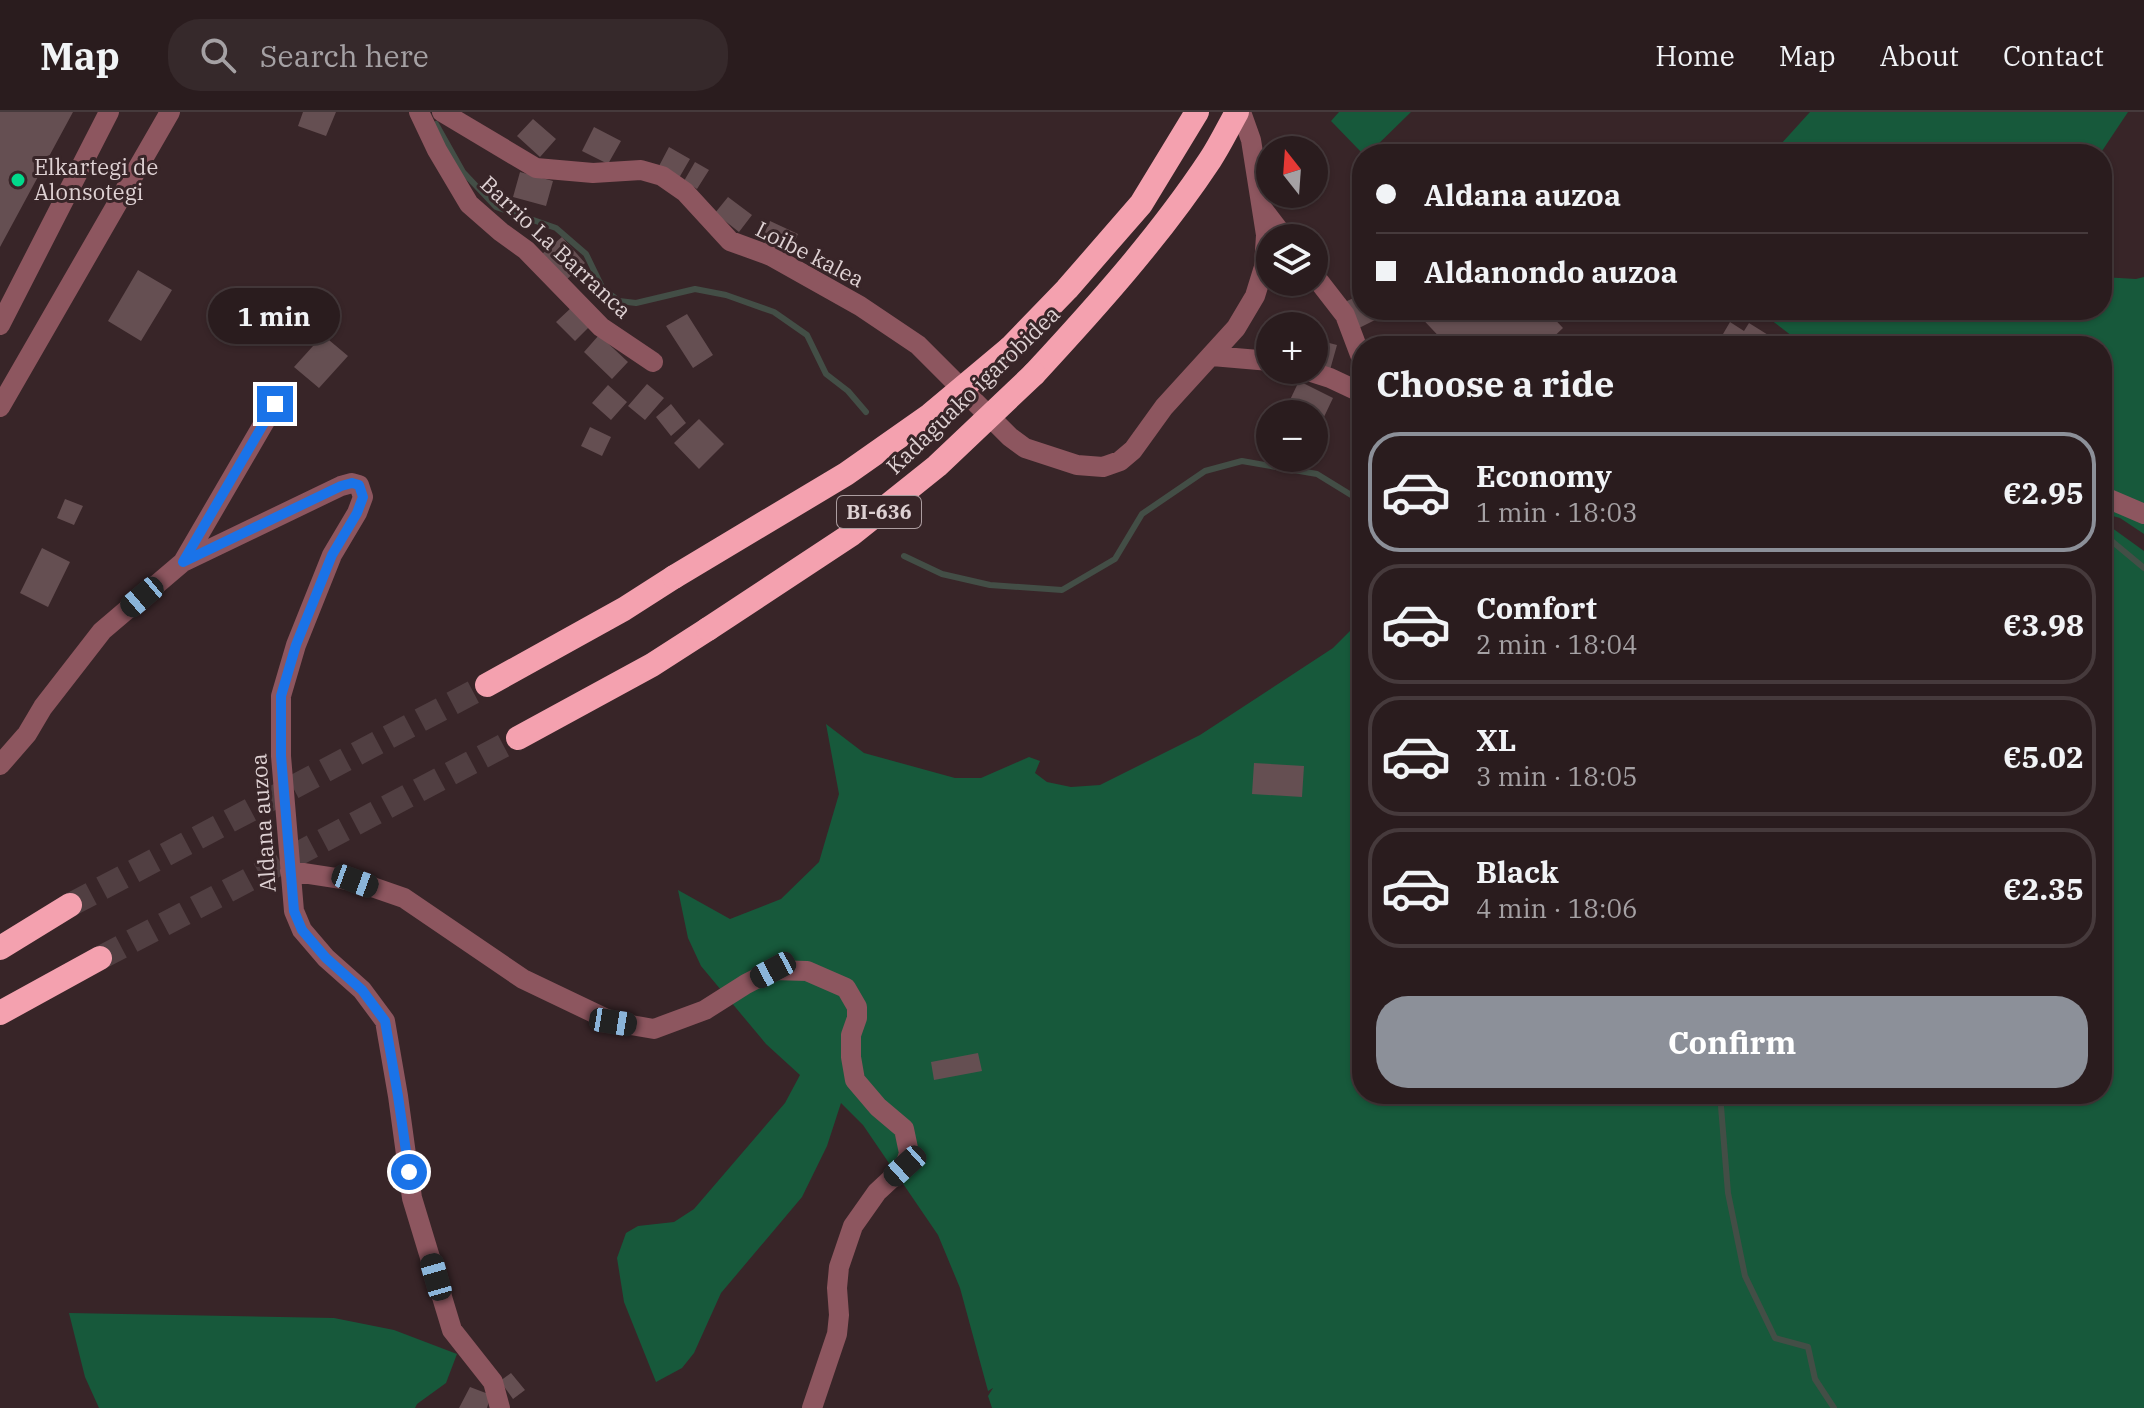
<!DOCTYPE html>
<html lang="en">
<head>
<meta charset="utf-8">
<style>
  :root { --surface:#2a1c1e; --page:#36292b; --text:#f1f3f6; --muted:#a5a1a4; --line:#463a3c; --accent:#8c9099 }
  body { margin:0; font-family:"IBM Plex Serif",serif; background:var(--page); color:var(--text); height:100vh; display:flex; flex-direction:column; font-size:30px; white-space:nowrap }
  * { box-sizing:border-box; margin:0 }
  p { font-size:26px; color:var(--muted) }
  .icon { flex:none; width:44px; height:44px; fill:none; stroke:currentColor; stroke-width:2; stroke-linecap:round; stroke-linejoin:round }
  .map { position:relative; flex:1; overflow:hidden }
  .drawer { position:absolute; left:1352px; top:224px; width:760px; height:768px; display:flex; flex-direction:column; background:var(--surface); border-radius:32px; box-shadow:0 2px 6px #0004,0 0 0 2px var(--line) }
  .drawer>* { flex:none }
  .guide { position:absolute; left:1352px; top:32px; width:760px; height:176px; border-radius:32px; box-shadow:0 2px 6px #0004,0 0 0 2px var(--line); display:grid; align-content:center; height:176px; padding:0 24px; background:var(--surface) }
  .needle { width:52px; rotate:343deg }
  .controls { position:absolute; left:1256px; top:24px; display:grid; gap:16px }
  .controls a { display:grid; place-items:center; width:72px; height:72px; border-radius:50%; background:var(--surface); box-shadow:0 2px 6px #0004,0 0 0 2px var(--line); font-size:40px }
  .end { position:absolute; width:36px; height:36px; margin:-18px; border:10px solid #1a73e8; background:#fff; box-shadow:0 0 0 4px #fff }
  .from { border-radius:50% }
  .bubble { position:absolute; height:56px; border-radius:28px; background:var(--surface); box-shadow:0 2px 6px #0004,0 0 0 2px var(--line); font-size:26px; font-weight:700; line-height:56px; text-align:center }
  .car { position:absolute; width:24px; height:48px; margin:-24px -12px; border-radius:10px; box-shadow:0 0 6px 2px #0007; background:linear-gradient(#222 24%,#8ab4d8 0 40%,#222 0 76%,#8ab4d8 0 86%,#222 0) }
  .guide b { display:flex; align-items:center; gap:28px; height:76px; font-size:30px }
  .guide b+b { border-top:2px solid var(--line) }
  .guide i { width:20px; height:20px; background:var(--text) }
  ul { padding:0; list-style:none }
  li { display:flex; align-items:center; gap:24px; height:120px; margin:0 16px 12px; padding:0 8px; border:4px solid var(--line); border-radius:32px }
  li div { flex:1 }
  li b { display:block; font-size:30px }
  li em { font-style:normal; font-weight:700 }
  li.selected { border-color:var(--accent) }
  li>.icon { width:72px; height:72px; stroke-width:1.5 }
  h2 { padding:0 24px; font-size:36px; line-height:96px }
  .action { display:flex; gap:16px; margin-top:auto; padding:16px 24px }
  .action a { flex:1; height:92px; border-radius:32px; background:var(--accent); color:#fff; font-size:32px; font-weight:700; line-height:92px; text-align:center }
  header { display:flex; align-items:center; gap:48px; box-sizing:border-box; height:112px; padding:0 40px; background:var(--surface); border-bottom:2px solid var(--line) }
  header strong { font-size:38px }
  nav { display:flex; gap:44px; margin-inline-start:auto; font-size:28px }
  .search { width:560px; height:72px; background:var(--page); display:flex; align-items:center; gap:20px; box-sizing:border-box; padding:0 28px; border-radius:32px; color:var(--muted); font-size:30px }
  .map>svg:first-child { display:block }
  .green { fill:#17593b }
  .lines { fill:none; stroke-linecap:round; stroke-linejoin:round }
  .stream { stroke:#434e46; stroke-width:6 }
  .building { fill:#654f52 }
  .highway-tunnel { stroke:#513f42; stroke-width:24; stroke-dasharray:24 12; stroke-linecap:butt }
  .minor { stroke:#8d565f; stroke-width:20 }
  .highway { stroke:#f4a1af; stroke-width:24 }
  .highway-bridge { stroke:#f4a1af; stroke-width:24 }
  .route { stroke:#1a73e8; stroke-width:10 }
  .poi-dot { fill:#01d98b; stroke:#382528; stroke-width:3 }
  .labels { text-anchor:middle; stroke-width:6; stroke-linejoin:round; paint-order:stroke }
  .shield { fill:#382528; stroke:#ac9da0; stroke-width:2 }
  .shield-label { font-size:20px; font-weight:bold; fill:#ded1d3 }
  .poi-label { font-size:22px; fill:#ded1d3; stroke:#382528; text-anchor:start }
  .street-label { font-size:22px; fill:#ded1d3; stroke:#382528 }
</style>
</head>
<body>
<header>
<strong>Map</strong>
<div class="search"><svg class="icon" aria-label="search" viewBox="0 0 24 24"><circle cx="10" cy="10" r="6"/><path d="M15 15l6 6"/></svg>Search here</div>
<nav><a>Home</a><a>Map</a><a>About</a><a>Contact</a></nav>
</header>
<div class="map">
<svg width="2144" height="1296" viewBox="0 0 2144 1296">
  <rect width="100%" height="100%" fill="#382528"/>
  <path class="green" d="M 1339,0 L 1411,0 L 1368,42 L 1363,42 L 1331,9 Z
    M 1810,0 L 2128,0 L 2100,42 L 1772,42 Z
    M 2102,165 L 2136,167 L 2144,165 L 2144,422 L 2120,406 L 2102,401 L 2102,234 L 1805,234 L 1758,198 L 2102,198 Z
    M 2102,412 L 2108,413 L 2144,439 L 2144,1296 L 992,1296 L 988,1284 L 993,1276 L 988,1279 L 960,1176 L 938,1123 L 863,1013 L 841,991 L 827,1034 L 802,1085 L 721,1181 L 694,1241 L 682,1256 L 656,1270 L 624,1190 L 617,1146 L 626,1121 L 638,1114 L 674,1110 L 694,1097 L 785,991 L 800,963 L 766,932 L 701,854 L 688,826 L 678,778 L 730,807 L 781,787 L 819,750 L 839,682 L 826,612 L 864,641 L 955,666 L 981,666 L 1029,645 L 1040,649 L 1035,661 L 1047,670 L 1071,675 L 1100,673 L 1200,623 L 1333,536 L 1362,507 L 1362,982 L 2102,982 Z
    M 69,1201 L 334,1206 L 394,1218 L 457,1242 L 446,1271 L 417,1292 L 415,1296 L 99,1296 L 85,1265 Z"/>
  <g class="lines">
    <path class="stream" d="M 436,12 L 463,60 L 496,95 L 556,116 L 586,142 L 603,177 L 619,189 L 636,191 L 695,177 L 726,183 L 774,200 L 807,223 L 826,262 L 848,279 L 866,300
      M 2102,421 L 2144,456
      M 904,444 L 942,462 L 990,473 L 1062,478 L 1115,447 L 1142,402 L 1205,359 L 1242,349 L 1317,362 L 1356,386
      M 1720,982 L 1728,1081 L 1745,1164 L 1775,1226 L 1808,1235 L 1815,1267 L 1834,1296"/>
  </g>
  <path class="building" d="M 0,0 L 73,0 L 0,135 Z
    M 303,0 L 336,0 L 326,24 L 298,14 Z
    M 533,7 L 556,27 L 540,45 L 517,24 Z
    M 594,15 L 621,29 L 608,52 L 582,39 Z
    M 669,35 L 690,47 L 679,66 L 659,54 Z
    M 695,50 L 709,58 L 697,77 L 684,69 Z
    M 520,60 L 553,69 L 546,94 L 513,85 Z
    M 728,85 L 752,103 L 739,120 L 715,101 Z
    M 770,109 L 798,122 L 789,141 L 761,129 Z
    M 562,125 L 585,151 L 566,168 L 542,142 Z
    M 138,158 L 172,178 L 141,229 L 108,209 Z
    M 1362,182 L 1362,198 L 1373,198 L 1377,207 L 1357,217 L 1345,190 Z
    M 572,195 L 590,214 L 575,229 L 556,210 Z
    M 1414,198 L 1546,198 L 1563,216 L 1544,234 L 1448,234 Z
    M 687,202 L 713,243 L 693,256 L 666,214 Z
    M 1730,210 L 1744,219 L 1749,211 L 1773,226 L 1768,234 L 1716,234 Z
    M 323,223 L 348,244 L 319,276 L 294,255 Z
    M 599,223 L 628,250 L 612,267 L 584,240 Z
    M 1314,227 L 1337,233 L 1330,258 L 1314,254 Z
    M 1299,269 L 1333,286 L 1323,307 L 1289,290 Z
    M 647,272 L 664,286 L 645,308 L 628,294 Z
    M 608,273 L 627,290 L 611,308 L 592,291 Z
    M 671,292 L 686,311 L 671,324 L 656,305 Z
    M 699,307 L 724,332 L 699,357 L 674,331 Z
    M 590,315 L 611,325 L 602,344 L 581,334 Z
    M 65,387 L 83,394 L 74,413 L 57,406 Z
    M 42,436 L 70,450 L 48,495 L 20,481 Z
    M 1254,651 L 1304,654 L 1302,685 L 1252,682 Z
    M 978,941 L 982,959 L 934,968 L 931,950 Z
    M 511,1261 L 525,1278 L 513,1287 L 500,1269 Z
    M 470,1275 L 491,1283 L 487,1296 L 459,1296 Z"/>
  <g class="lines">
    <path class="highway-tunnel" d="M 70,793 L 487,573
      M 100,846 L 518,626"/>
    <path class="minor" d="M 419,0 L 437,38 L 469,92 L 501,120 L 526,138 L 601,215 L 653,250
      M 442,0 L 536,56 L 593,61 L 641,58 L 662,64 L 685,80 L 730,129 L 771,144 L 860,194 L 918,233 L 1010,325 L 1025,336 L 1077,353 L 1103,355 L 1120,349 L 1133,338 L 1164,295 L 1236,216 L 1255,184 L 1264,155 L 1266,123 L 1251,28 L 1241,0
      M 1262,96 L 1285,126
      M 1314,163 L 1345,203 L 1362,248
      M 0,213 L 109,0
      M 1212,244 L 1270,249
      M 1305,258 L 1330,266 L 1362,281
      M 0,295 L 170,0
      M 2102,384 L 2144,402
      M 183,450 L 341,374 L 352,371 L 359,373 L 363,385 L 357,401 L 332,443 L 296,533 L 281,584 L 281,644 L 294,799 L 302,818 L 326,846 L 362,878 L 385,909 L 398,984 L 412,1086 L 452,1218 L 493,1270 L 500,1296
      M 0,653 L 27,622 L 43,595 L 102,519 L 183,450 L 275,292
      M 290,759 L 355,769 L 404,786 L 523,867 L 613,910 L 654,917 L 705,898 L 746,872 L 773,858 L 807,859 L 846,876 L 857,895 L 857,906 L 851,923 L 851,945 L 855,968 L 878,995 L 904,1017 L 909,1041 L 905,1054 L 877,1080 L 853,1114 L 839,1155 L 837,1176 L 839,1203 L 837,1222 L 812,1296"/>
    <path class="highway" d="M 1010,236 L 1067,177 L 1141,92 L 1197,0
      M 1034,262 C 1096,195 1159,125 1210,48 C 1220,33 1228,16 1237,0
      M 487,573 L 624,497 L 674,465
      M 518,626 L 652,553 L 708,517
      M 0,836 L 70,793
      M 0,901 L 100,846"/>
    <path class="highway-bridge" d="M 674,465 L 846,362 L 930,303 L 1010,236
      M 708,517 L 852,422 L 937,354 L 1034,262"/>
  </g>
  <g class="lines">
    <path class="route" d="M 275,292 L 183,450 L 341,374 L 352,371 L 359,373 L 363,385 L 357,401 L 332,443 L 296,533 L 281,584 L 281,644 L 294,799 L 302,818 L 326,846 L 362,878 L 385,909 L 398,984 L 409,1060"/>
  </g>
  <circle class="poi-dot" cx="18" cy="68" r="8"/>
  <g class="labels">
    <rect class="shield" x="837" y="384" width="84" height="32" rx="6"/>
    <g class="shield-label">
      <text x="879" y="407">BI-636</text>
    </g>
    <g class="poi-label">
      <text x="34" y="63">Elkartegi de<tspan x="34" dy="25">Alonsotegi</tspan></text>
    </g>
    <g class="street-label">
      <text transform="translate(556 135) rotate(43)" y="8">Barrio La Barranca</text>
      <text transform="translate(810 142) rotate(27)" y="8">Loibe kalea</text>
      <text transform="translate(973 278) rotate(-44)" y="8">Kadaguako igarobidea</text>
      <text transform="translate(263 711) rotate(-94)" y="8">Aldana auzoa</text>
    </g>
  </g>
</svg>
<div class="controls">
<a><svg class="needle" viewBox="-14 -14 28 28"><path d="M0-13l5 13h-10z" fill="#e53935"/><path d="M0 13l5-13h-10z" fill="#a5a1a4"/></svg></a>
<a><svg class="icon" aria-label="layers" viewBox="0 0 24 24"><path d="M12 4l9 5-9 5-9-5zM3 14l9 5 9-5"/></svg></a>
<a>+</a>
<a>−</a>
</div>
<i class="end from" style="left:409px;top:1060px"></i>
<i class="end" style="left:275px;top:292px"></i>
<div class="bubble" style="left:208px;top:176px;width:132px">1 min</div>
<i class="car" style="left:142px;top:485px;rotate:230deg"></i>
<i class="car" style="left:355px;top:769px;rotate:110deg"></i>
<i class="car" style="left:773px;top:858px;rotate:242deg"></i>
<i class="car" style="left:613px;top:910px;rotate:99deg"></i>
<i class="car" style="left:905px;top:1054px;rotate:228deg"></i>
<i class="car" style="left:436px;top:1165px;rotate:344deg"></i>
<div class="guide">
<b><i class="from"></i>Aldana auzoa</b>
<b><i></i>Aldanondo auzoa</b>
</div>
<section class="drawer">
<h2>Choose a ride</h2>
<ul>
<li class="selected"><svg class="icon" aria-label="car" viewBox="0 0 24 24"><path d="M5 17H2v-5l4-1 3-4h7l3 4 3 1v5h-3M9 17h6M6 11h13"/><circle cx="7" cy="17" r="2"/><circle cx="17" cy="17" r="2"/></svg><div><b>Economy</b><p>1 min · 18:03</p></div><em>€2.95</em></li>
<li><svg class="icon" aria-label="car" viewBox="0 0 24 24"><path d="M5 17H2v-5l4-1 3-4h7l3 4 3 1v5h-3M9 17h6M6 11h13"/><circle cx="7" cy="17" r="2"/><circle cx="17" cy="17" r="2"/></svg><div><b>Comfort</b><p>2 min · 18:04</p></div><em>€3.98</em></li>
<li><svg class="icon" aria-label="car" viewBox="0 0 24 24"><path d="M5 17H2v-5l4-1 3-4h7l3 4 3 1v5h-3M9 17h6M6 11h13"/><circle cx="7" cy="17" r="2"/><circle cx="17" cy="17" r="2"/></svg><div><b>XL</b><p>3 min · 18:05</p></div><em>€5.02</em></li>
<li><svg class="icon" aria-label="car" viewBox="0 0 24 24"><path d="M5 17H2v-5l4-1 3-4h7l3 4 3 1v5h-3M9 17h6M6 11h13"/><circle cx="7" cy="17" r="2"/><circle cx="17" cy="17" r="2"/></svg><div><b>Black</b><p>4 min · 18:06</p></div><em>€2.35</em></li>
</ul>
<div class="action"><a>Confirm</a></div>
</section>
</div>
</body>
</html>
